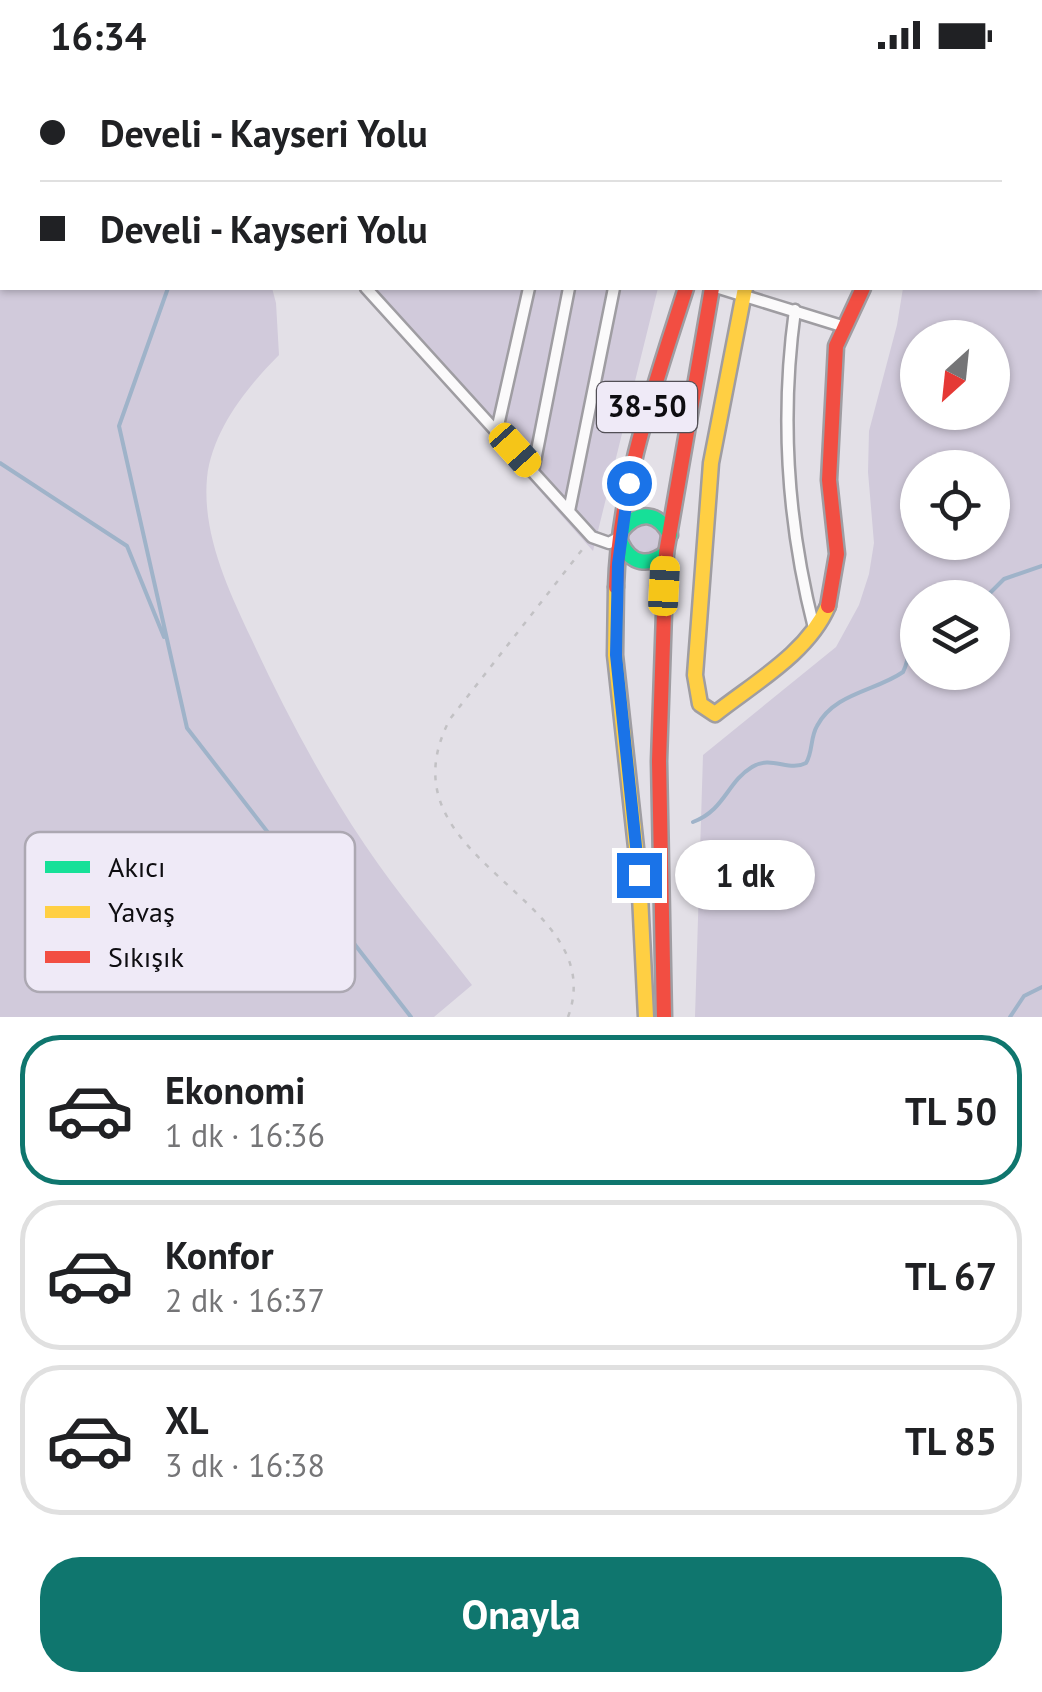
<!DOCTYPE html>
<html lang="tr">
<head>
<meta charset="utf-8">
<style>
  :root { --surface:#fff; --page:#f2f2f2; --text:#202124; --muted:#757577; --line:#e0e0e0; --accent:#0f766e }
  body { margin:0; font-family:"PT Sans",sans-serif; background:var(--page); color:var(--text); height:100vh; display:flex; flex-direction:column; font-size:38px; white-space:nowrap }
  * { box-sizing:border-box; margin:0 }
  p { font-size:32px; color:var(--muted) }
  .icon { flex:none; width:55px; height:55px; fill:none; stroke:currentColor; stroke-width:2; stroke-linecap:round; stroke-linejoin:round }
  .map { position:relative; height:947px; overflow:hidden }
  .sheet { display:flex; flex-direction:column; background:var(--surface); flex:1 }
  .sheet>* { flex:none }
  .hud { position:absolute; left:0px; top:0px; width:1042px; height:220px; box-shadow:0 2px 8px #0004; display:grid; align-content:center; height:220px; padding:0 40px; background:var(--surface) }
  .needle { width:65px; rotate:207deg }
  .controls { position:absolute; left:900px; top:250px; display:grid; gap:20px }
  .controls a { display:grid; place-items:center; width:110px; height:110px; border-radius:50%; background:var(--surface); box-shadow:0 2px 8px #0004; font-size:50px }
  .end { position:absolute; width:45px; height:45px; margin:-22px; border:12px solid #1a73e8; background:#fff; box-shadow:0 0 0 5px #fff }
  .from { border-radius:50% }
  .bubble { position:absolute; height:70px; border-radius:35px; background:var(--surface); box-shadow:0 2px 8px #0004; font-size:32px; font-weight:600; line-height:70px; text-align:center }
  .car { position:absolute; width:30px; height:60px; margin:-30px -15px; border-radius:12px; box-shadow:0 0 8px 2px #0007; background:linear-gradient(#f5c518 24%,#345 0 40%,#f5c518 0 76%,#345 0 86%,#f5c518 0) }
  .hud b { display:flex; align-items:center; gap:35px; height:95px; font-size:38px }
  .hud b+b { border-top:2px solid var(--line) }
  .hud i { width:25px; height:25px; background:var(--text) }
  ul { padding:18px 0 0; list-style:none }
  li { display:flex; align-items:center; gap:30px; height:150px; margin:0 20px 15px; padding:0 20px; border:5px solid var(--line); border-radius:40px }
  li div { flex:1 }
  li b { display:block; font-size:38px }
  li em { font-style:normal; font-weight:600 }
  li.on { border-color:var(--accent) }
  li>.icon { width:90px; height:90px; stroke-width:1.5 }
  .cta { display:flex; gap:20px; margin-top:auto; padding:20px 40px }
  .cta a { flex:1; height:115px; border-radius:40px; background:var(--accent); color:#fff; font-size:40px; font-weight:600; line-height:115px; text-align:center }
  .status { display:flex; justify-content:space-between; align-items:center; height:70px; padding:0 50px; background:var(--surface); direction:ltr }
  .status svg { height:28px; fill:currentColor }
  .map>svg:first-child { display:block }
  .green { fill:#d1cadb; fill-rule:evenodd }
  .lines { fill:none; stroke-linecap:round; stroke-linejoin:round }
  .stream { stroke:#9fb3c9; stroke-width:4 }
  .street-casing { stroke:#9f9da2; stroke-width:15 }
  .fast-casing { stroke:#9f9da2; stroke-width:19 }
  .slow-casing { stroke:#9f9da2; stroke-width:19 }
  .jam-casing { stroke:#9f9da2; stroke-width:19 }
  .path { stroke:#c2c1c4; stroke-width:2.5; stroke-dasharray:5 8; stroke-linecap:butt }
  .street { stroke:#fbfafb; stroke-width:10 }
  .fast { stroke:#16e098; stroke-width:14 }
  .slow { stroke:#ffcf43; stroke-width:14 }
  .jam { stroke:#f24e42; stroke-width:14 }
  .route { stroke:#1a73e8; stroke-width:12 }
  .labels { text-anchor:middle; stroke-width:10; stroke-linejoin:round; paint-order:stroke }
  .shield { fill:#efeaf7; stroke:#524f56; stroke-width:2.5 }
  .shield-label { font-size:30px; font-weight:bold; fill:#0e0d11 }
  .key { fill:#efeaf7; stroke:#aca8b2; stroke-width:2.5 }
  .key-label { font-size:28px; fill:#0e0d11 }
</style>
</head>
<body>
<div class="status"><b>16:34</b><svg viewBox="0 0 49 12"><path d="M0 12V9h3v3zM5 12V6h3v6zM10 12V3h3v9zM15 12V0h3v12zM26 1h20v11H26zM47 4h2v5h-2z"/></svg></div>
<div class="map">
<svg width="1042" height="947" viewBox="0 0 1042 947">
  <rect width="100%" height="100%" fill="#e3e0e7"/>
  <path class="green" d="M 0,0 L 702,0 L 2,2 L 2,218 L 272,218 L 276,233 L 279,285 C 247,317 212,361 207,408 C 202,464 228,519 251,568 C 284,639 321,710 365,775 C 397,823 436,868 472,915 L 434,947 L 0,947 Z
    M 949,0 L 1042,0 L 1042,947 L 695,947 L 703,685 L 836,577 L 859,535 L 869,504 L 874,473 L 868,402 L 869,361 L 897,255 L 903,218 L 1040,218 L 1040,2 L 948,2 ZM 918,268 L 992,268 L 992,342 L 918,342 ZM 918,398 L 992,398 L 992,472 L 918,472 ZM 918,528 L 992,528 L 992,602 L 918,602 Z
    M 359,218 L 658,218 L 593,481 Z
    M629 469a16 16 0 1 1 32 0a16 16 0 1 1-32 0Z"/>
  <g class="lines">
    <path class="stream" d="M 233,0 L 233,2
      M 168,218 L 119,356 L 187,658 L 411,947
      M 0,393 L 127,476 L 164,567
      M 985,528 L 1004,509 L 1042,496
      M 693,752 C 725,740 727,712 752,697 C 771,685 789,702 806,693 C 813,682 810,668 817,656 C 834,623 876,621 903,602 C 913,583 907,563 918,545
      M 1010,947 L 1024,926 L 1042,917"/>
    <g class="street-casing">
      <path id="street" d="M 165,0 L 166,2
        M 565,2 L 566,0
        M 650,2 L 650,0
        M 777,2 L 777,0
        M 813,2 L 815,0
        M 897,2 L 897,0
        M 366,218 L 592,467 L 609,473 L 620,467
        M 719,218 L 845,257
        M 795,240 C 780,349 787,452 814,558
        M 497,360 L 529,218
        M 533,401 L 569,218
        M 569,441 L 614,218"/>
    </g>
    <g class="fast-casing">
      <path id="fast" d="M 622,460 C 639,440 658,442 670,465
        M 621,473 C 631,494 648,497 666,483"/>
    </g>
    <g class="slow-casing">
      <path id="slow" d="M 723,0 L 723,2
        M 746,0 L 746,2
        M 745,218 L 711,393 L 695,605 L 700,634 L 715,644 C 754,613 808,583 828,536
        M 616,517 L 615,585 L 639,805 L 646,947"/>
    </g>
    <g class="jam-casing">
      <path id="jam" d="M 616,517 C 619,414 655,315 686,218
        M 828,536 L 837,484 L 829,410 L 836,276 L 863,218
        M 664,947 L 659,691 L 666,483 L 712,218"/>
    </g>
    <path class="path" d="M 568,947 C 613,825 375,792 450,649 L 585,476"/>
    <use href="#street" class="street"/>
    <use href="#fast" class="fast"/>
    <use href="#slow" class="slow"/>
    <use href="#jam" class="jam"/>
  </g>
  <g class="lines">
    <path class="route" d="M 629,413 L 618,494 L 616,585 L 639,805"/>
  </g>
  <g class="labels">
    <rect class="shield" x="597" y="312" width="100" height="50" rx="8"/>
    <g class="shield-label">
      <text x="647" y="347">38-50</text>
    </g>
  </g>
  <rect x="25" y="762" width="330" height="160" rx="15" class="key"/>
  <rect x="45" y="791" width="45" height="12" fill="#16e098"/>
  <rect x="45" y="836" width="45" height="12" fill="#ffcf43"/>
  <rect x="45" y="881" width="45" height="12" fill="#f24e42"/>
  <g class="key-label">
    <text x="108" y="807">Akıcı</text>
    <text x="108" y="852">Yavaş</text>
    <text x="108" y="897">Sıkışık</text>
  </g>
</svg>
<div class="controls">
<a><svg class="needle" viewBox="-14 -14 28 28"><path d="M0-13l5 13h-10z" fill="#e53935"/><path d="M0 13l5-13h-10z" fill="#757577"/></svg></a>
<a><svg class="icon" aria-label="locate" viewBox="0 0 24 24"><circle cx="12" cy="12" r="6"/><path d="M12 2v4M12 18v4M2 12h4M18 12h4"/></svg></a>
<a><svg class="icon" aria-label="layers" viewBox="0 0 24 24"><path d="M12 4l9 5-9 5-9-5zM3 14l9 5 9-5"/></svg></a>
</div>
<i class="end from" style="left:629px;top:413px"></i>
<i class="end" style="left:639px;top:805px"></i>
<div class="bubble" style="left:675px;top:770px;width:140px">1 dk</div>
<i class="car" style="left:515px;top:380px;rotate:138deg"></i>
<i class="car" style="left:664px;top:516px;rotate:3deg"></i>
<div class="hud">
<b><i class="from"></i>Develi - Kayseri Yolu</b>
<b><i></i>Develi - Kayseri Yolu</b>
</div>
</div>
<section class="sheet">
<ul>
<li class="on"><svg class="icon" aria-label="car" viewBox="0 0 24 24"><path d="M5 17H2v-5l4-1 3-4h7l3 4 3 1v5h-3M9 17h6M6 11h13"/><circle cx="7" cy="17" r="2"/><circle cx="17" cy="17" r="2"/></svg><div><b>Ekonomi</b><p>1 dk · 16:36</p></div><em>TL 50</em></li>
<li><svg class="icon" aria-label="car" viewBox="0 0 24 24"><path d="M5 17H2v-5l4-1 3-4h7l3 4 3 1v5h-3M9 17h6M6 11h13"/><circle cx="7" cy="17" r="2"/><circle cx="17" cy="17" r="2"/></svg><div><b>Konfor</b><p>2 dk · 16:37</p></div><em>TL 67</em></li>
<li><svg class="icon" aria-label="car" viewBox="0 0 24 24"><path d="M5 17H2v-5l4-1 3-4h7l3 4 3 1v5h-3M9 17h6M6 11h13"/><circle cx="7" cy="17" r="2"/><circle cx="17" cy="17" r="2"/></svg><div><b>XL</b><p>3 dk · 16:38</p></div><em>TL 85</em></li>
</ul>
<div class="cta"><a>Onayla</a></div>
</section>
</body>
</html>
